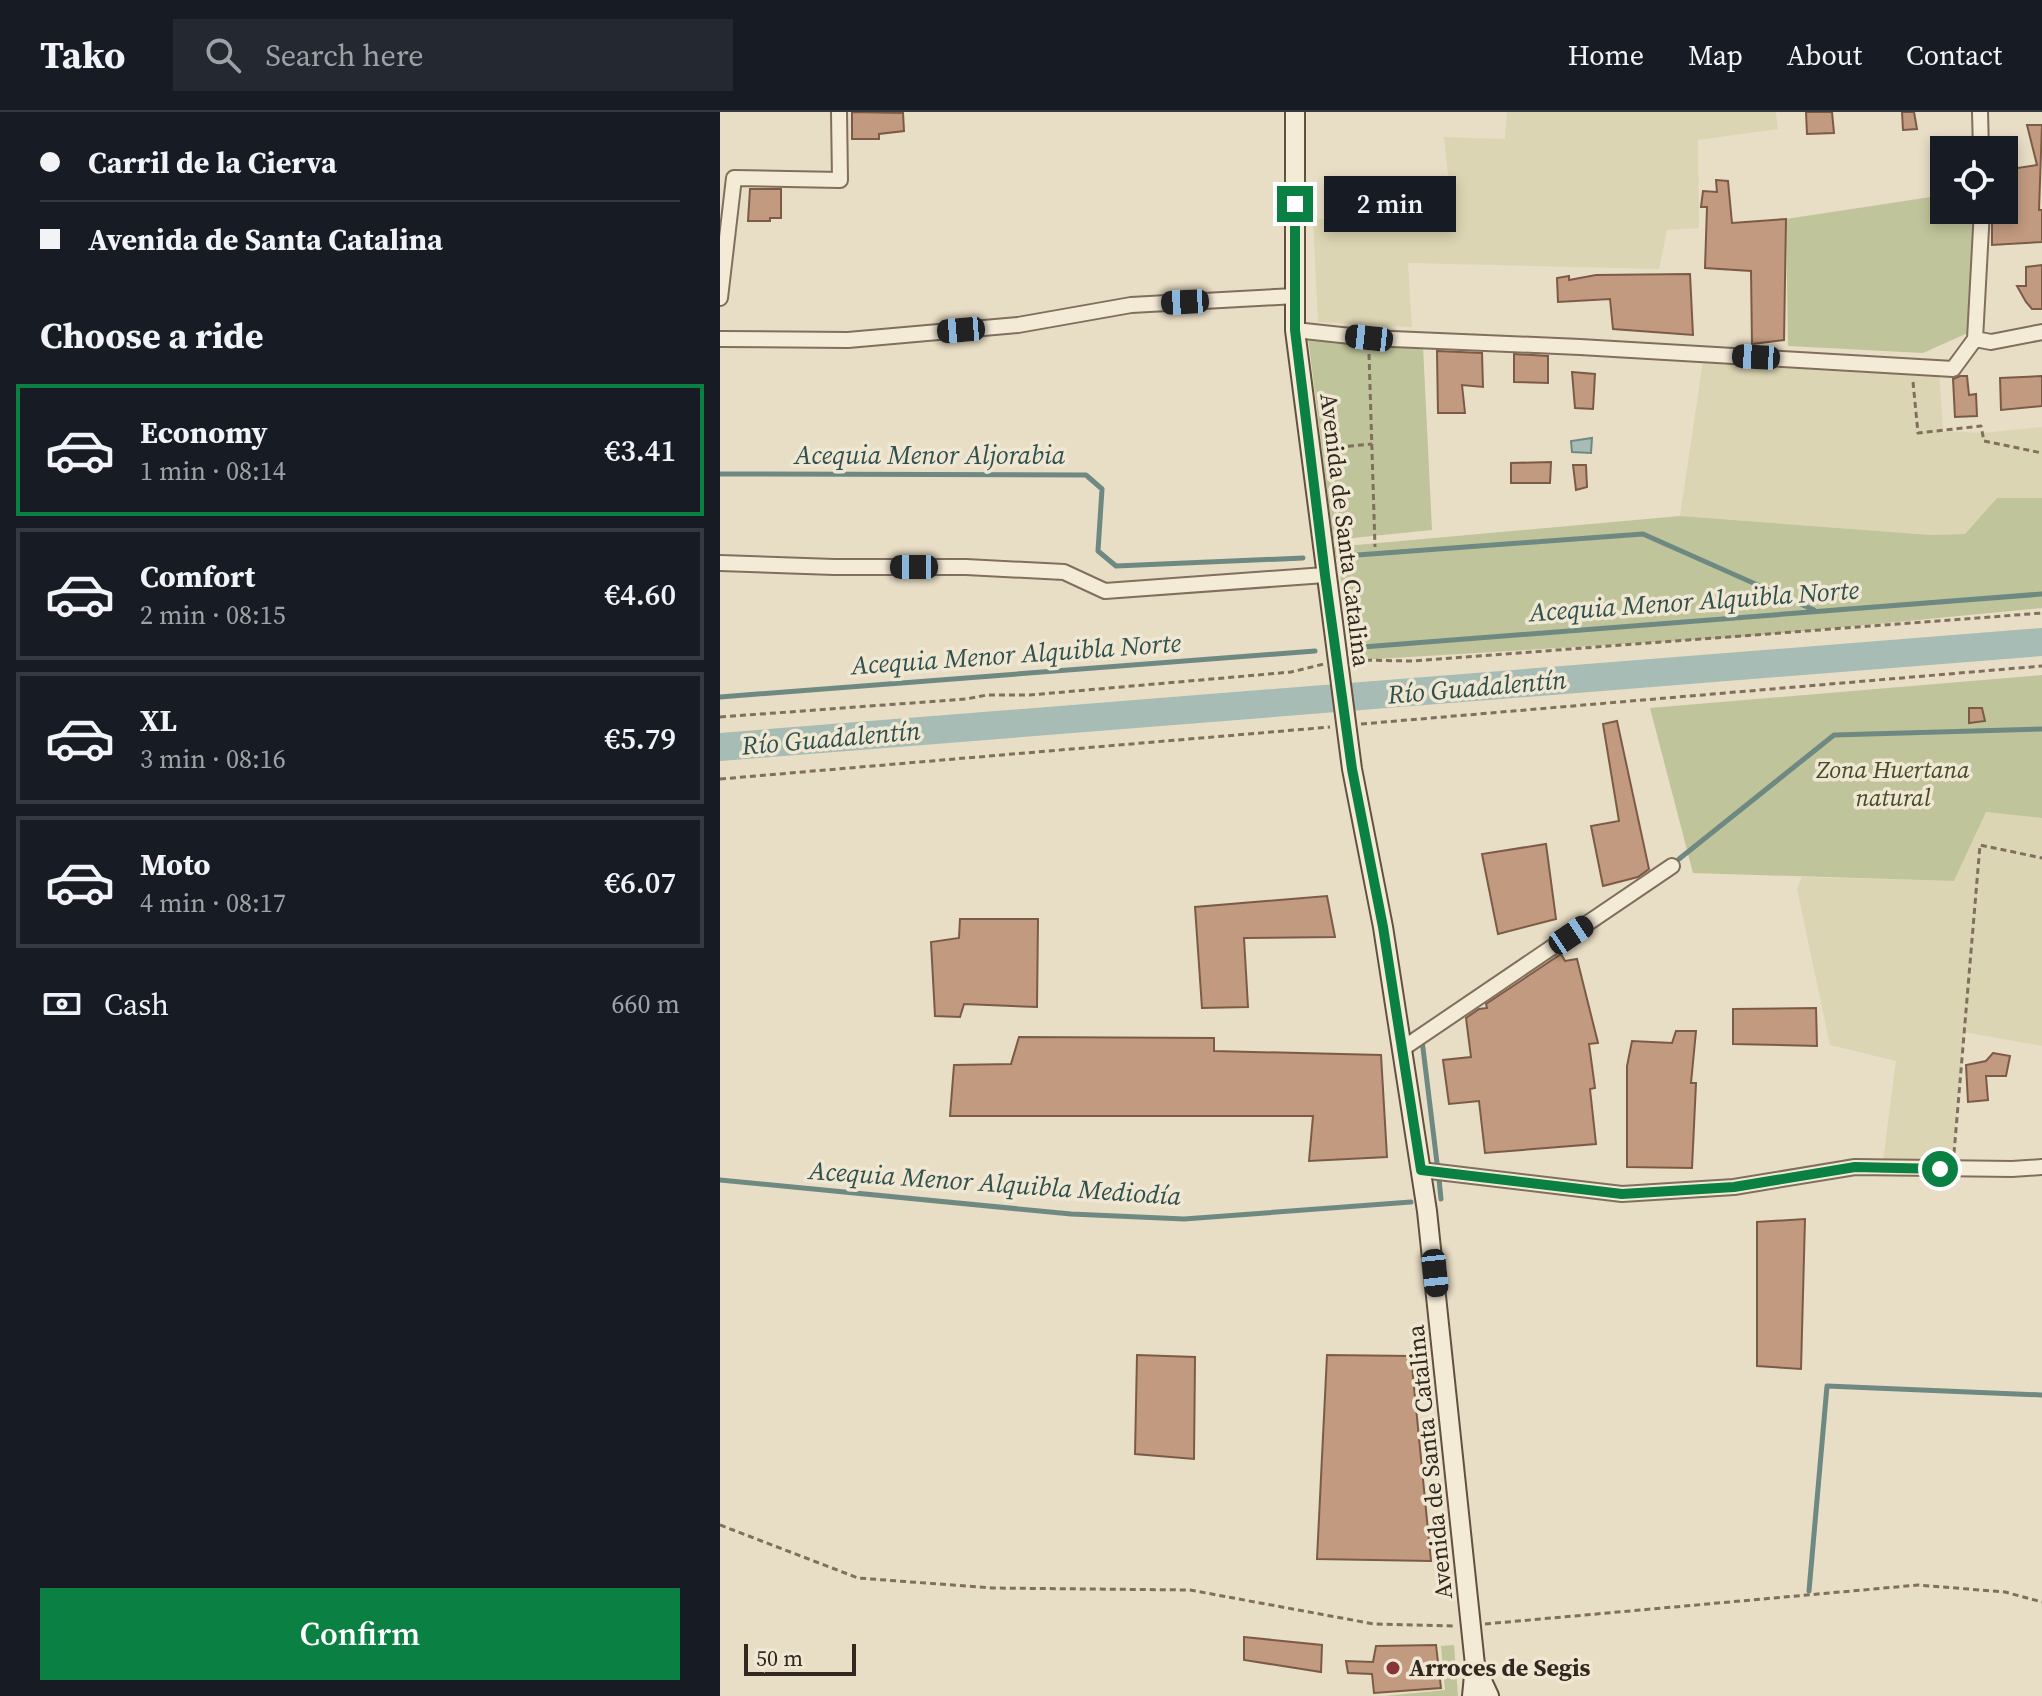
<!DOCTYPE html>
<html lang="en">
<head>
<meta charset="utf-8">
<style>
  :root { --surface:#171b24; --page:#242831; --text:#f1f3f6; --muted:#9ea1a6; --line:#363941; --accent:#0b8043 }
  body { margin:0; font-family:"Source Serif 4",serif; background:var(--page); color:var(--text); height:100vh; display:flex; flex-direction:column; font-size:30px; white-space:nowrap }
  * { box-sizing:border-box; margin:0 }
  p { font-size:26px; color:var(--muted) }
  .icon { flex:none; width:44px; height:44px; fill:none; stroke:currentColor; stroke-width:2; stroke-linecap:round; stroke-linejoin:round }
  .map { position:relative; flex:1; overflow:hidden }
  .details { display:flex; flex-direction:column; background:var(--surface); width:720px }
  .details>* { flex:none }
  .hud { display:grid; align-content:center; height:176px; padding:0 40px; background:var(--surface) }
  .fabs { position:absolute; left:1210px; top:24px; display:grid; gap:16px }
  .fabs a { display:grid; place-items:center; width:88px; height:88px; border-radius:0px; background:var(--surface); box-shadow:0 4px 12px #0003; font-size:40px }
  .scale { position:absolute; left:24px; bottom:20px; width:112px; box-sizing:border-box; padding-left:8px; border:4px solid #32281f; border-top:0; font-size:22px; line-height:28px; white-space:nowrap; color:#32281f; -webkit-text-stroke:6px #f0e7d3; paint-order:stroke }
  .end { position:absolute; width:36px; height:36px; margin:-18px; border:10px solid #0b8043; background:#fff; box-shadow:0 0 0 4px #fff }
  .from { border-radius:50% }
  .bubble { position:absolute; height:56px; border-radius:0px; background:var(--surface); box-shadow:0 4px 12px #0003; font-size:26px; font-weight:600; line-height:56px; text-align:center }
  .car { position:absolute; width:24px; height:48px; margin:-24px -12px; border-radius:10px; box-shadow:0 0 6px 2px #0007; background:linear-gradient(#222 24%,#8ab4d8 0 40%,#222 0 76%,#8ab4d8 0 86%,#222 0) }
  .hud b { display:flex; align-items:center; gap:28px; height:76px; font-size:30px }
  .hud b+b { border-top:2px solid var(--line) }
  .hud i { width:20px; height:20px; background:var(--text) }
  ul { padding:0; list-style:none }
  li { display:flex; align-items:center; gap:24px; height:132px; margin:0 16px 12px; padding:0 24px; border:4px solid var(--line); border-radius:0px }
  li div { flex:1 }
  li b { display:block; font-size:30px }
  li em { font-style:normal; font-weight:600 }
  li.current { border-color:var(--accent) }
  li>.icon { width:72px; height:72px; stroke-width:1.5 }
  h2 { padding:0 40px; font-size:36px; line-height:96px }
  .pay { display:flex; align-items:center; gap:20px; height:88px; padding:0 40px; font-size:30px }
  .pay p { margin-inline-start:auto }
  .action { display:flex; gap:16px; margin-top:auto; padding:16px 40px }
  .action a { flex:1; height:92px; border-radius:0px; background:var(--accent); color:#fff; font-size:32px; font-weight:600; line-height:92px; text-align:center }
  header { display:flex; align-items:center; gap:48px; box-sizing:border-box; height:112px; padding:0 40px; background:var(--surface); border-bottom:2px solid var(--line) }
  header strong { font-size:38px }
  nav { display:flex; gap:44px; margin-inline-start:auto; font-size:28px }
  .search { width:560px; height:72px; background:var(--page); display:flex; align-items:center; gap:20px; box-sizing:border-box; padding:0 28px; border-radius:0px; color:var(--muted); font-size:30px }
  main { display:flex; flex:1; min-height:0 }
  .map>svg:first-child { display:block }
  .farmland { fill:#dcd5b3 }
  .green { fill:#c0c49a }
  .water { fill:#a6bcb5; stroke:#6e8982; stroke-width:2 }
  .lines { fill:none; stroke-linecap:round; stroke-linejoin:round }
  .stream { stroke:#6e8982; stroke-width:5 }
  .river { stroke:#a6bcb5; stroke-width:28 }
  .building { fill:#c19a7f; stroke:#7c5b46; stroke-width:2 }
  .street-casing { stroke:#806f5d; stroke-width:18 }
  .secondary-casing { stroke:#625140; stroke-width:22 }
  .path { stroke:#806f5d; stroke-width:3; stroke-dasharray:6 4; stroke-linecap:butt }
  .street { stroke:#f4ebd7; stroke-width:14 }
  .secondary { stroke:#f4ebd7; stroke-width:18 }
  .route { stroke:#0b8043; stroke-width:10 }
  .poi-dot { fill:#883537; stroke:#f0e7d3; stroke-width:3 }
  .labels { text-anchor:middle; stroke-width:7; stroke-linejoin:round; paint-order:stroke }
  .street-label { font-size:24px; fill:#32281f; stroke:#f0e7d3 }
  .park-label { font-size:24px; font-style:italic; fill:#444c28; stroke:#f0e7d3 }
  .poi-label { font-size:24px; font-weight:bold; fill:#32281f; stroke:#f0e7d3; text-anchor:start }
  .water-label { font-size:26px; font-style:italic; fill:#30504e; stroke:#f0e7d3 }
</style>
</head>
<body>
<header>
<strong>Tako</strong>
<div class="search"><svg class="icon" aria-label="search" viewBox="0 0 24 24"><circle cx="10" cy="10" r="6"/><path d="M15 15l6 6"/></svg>Search here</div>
<nav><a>Home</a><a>Map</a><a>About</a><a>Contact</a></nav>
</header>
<main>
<section class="details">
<div class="hud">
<b><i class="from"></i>Carril de la Cierva</b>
<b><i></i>Avenida de Santa Catalina</b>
</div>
<h2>Choose a ride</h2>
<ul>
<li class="current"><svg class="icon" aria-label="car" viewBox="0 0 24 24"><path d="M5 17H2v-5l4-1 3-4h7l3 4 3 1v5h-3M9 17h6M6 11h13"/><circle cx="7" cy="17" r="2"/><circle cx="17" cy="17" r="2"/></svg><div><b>Economy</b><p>1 min · 08:14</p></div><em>€3.41</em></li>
<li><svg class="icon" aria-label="car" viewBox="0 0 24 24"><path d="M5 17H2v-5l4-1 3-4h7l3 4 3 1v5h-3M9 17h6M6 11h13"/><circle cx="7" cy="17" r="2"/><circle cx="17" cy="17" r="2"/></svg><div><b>Comfort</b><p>2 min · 08:15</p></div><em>€4.60</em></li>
<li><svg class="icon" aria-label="car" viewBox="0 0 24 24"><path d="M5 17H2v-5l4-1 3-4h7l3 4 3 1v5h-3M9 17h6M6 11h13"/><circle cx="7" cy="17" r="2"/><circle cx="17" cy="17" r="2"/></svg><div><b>XL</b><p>3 min · 08:16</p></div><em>€5.79</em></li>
<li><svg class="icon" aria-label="car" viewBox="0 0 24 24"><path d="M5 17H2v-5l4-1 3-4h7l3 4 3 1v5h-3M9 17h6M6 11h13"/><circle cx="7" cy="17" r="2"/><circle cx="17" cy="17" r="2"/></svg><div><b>Moto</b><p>4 min · 08:17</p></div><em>€6.07</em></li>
</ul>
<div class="pay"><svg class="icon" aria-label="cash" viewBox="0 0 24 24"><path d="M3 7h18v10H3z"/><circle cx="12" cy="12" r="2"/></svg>Cash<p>660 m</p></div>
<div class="action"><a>Confirm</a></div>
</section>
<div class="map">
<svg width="1322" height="1584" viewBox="0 0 1322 1584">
  <rect width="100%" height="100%" fill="#e8ddc5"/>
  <path class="farmland" d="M 787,0 L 1056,0 L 1058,17 L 978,28 L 979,116 L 947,118 L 939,157 L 688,151 L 692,215 L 598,210 L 593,107 L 733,109 L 724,25 L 785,27 Z
    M 983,249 L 1219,256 L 1223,319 L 1263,321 L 1322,315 L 1322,386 L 1277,386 L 1246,422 L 1211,423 L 960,404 Z
    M 1266,700 L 1322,706 L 1322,934 L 1244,920 L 1232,1057 L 1162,1056 L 1176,949 L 1110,933 L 1077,777 L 1082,765 L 1234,769 Z"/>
  <path class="green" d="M 1224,83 L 1224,98 L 1254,98 L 1250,220 L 1203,241 L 1068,234 L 1066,107 Z
    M 588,225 L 703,234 L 712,418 L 613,428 Z
    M 1277,386 L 1322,386 L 1322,496 L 1021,525 L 639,548 L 614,435 L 960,404 L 1211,423 L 1245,422 Z
    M 1322,563 L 1322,706 L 1266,700 L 1234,769 L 973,761 L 930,596 Z
    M 734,1533 L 738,1584 L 665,1584 L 725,1578 L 721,1534 Z"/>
  <path class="water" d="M 872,326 L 871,341 L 852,340 L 851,329 Z"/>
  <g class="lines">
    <path class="stream" d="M 0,362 L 366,363 L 382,377 L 378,439 L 396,454 L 583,446
      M 624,444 L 923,422 L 1094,498
      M 630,536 L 1322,482
      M 0,585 L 595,539
      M 959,747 L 1114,623 L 1322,617
      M 702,928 L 717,1051
      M 719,1067 L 721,1087
      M 0,1068 L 351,1102 L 464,1107 L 691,1090
      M 1089,1479 L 1107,1274 L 1322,1283"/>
    <path class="river" d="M 0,635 L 1322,530"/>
  </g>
  <path class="building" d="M 132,0 L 183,1 L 184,19 L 159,22 L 159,27 L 132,27 Z
    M 1086,0 L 1112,0 L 1114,21 L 1087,22 Z
    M 1182,0 L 1194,0 L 1197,17 L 1183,18 Z
    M 1307,13 L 1322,13 L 1319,98 L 1322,98 L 1322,130 L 1272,133 L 1272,98 L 1284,98 L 1284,58 L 1317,53 Z
    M 996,68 L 1008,69 L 1012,111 L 1066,107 L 1064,228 L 1032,232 L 1031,159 L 985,156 L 987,95 L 981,95 L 983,79 L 997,80 Z
    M 30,77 L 61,77 L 61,106 L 50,106 L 50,109 L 28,109 Z
    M 1322,153 L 1322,197 L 1312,197 L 1306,190 L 1297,174 L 1306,174 L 1306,155 Z
    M 970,162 L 973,223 L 893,217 L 890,187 L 838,190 L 837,166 L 849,164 L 849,168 L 876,163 Z
    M 717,239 L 762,241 L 763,275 L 742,273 L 745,301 L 718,301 Z
    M 794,242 L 828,244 L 828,271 L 794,270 Z
    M 852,260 L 875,262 L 873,297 L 855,296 Z
    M 1240,264 L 1247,264 L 1249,283 L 1256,282 L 1257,304 L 1235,305 L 1233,267 Z
    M 1322,264 L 1322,294 L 1281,298 L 1280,266 Z
    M 831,350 L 830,371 L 791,371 L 791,351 Z
    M 853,353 L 866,353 L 867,375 L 856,378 Z
    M 1249,596 L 1262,596 L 1265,609 L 1249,611 Z
    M 897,609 L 929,757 L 918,765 L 883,774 L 871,714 L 899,709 L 883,612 Z
    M 826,732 L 836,807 L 778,822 L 762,742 Z
    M 607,784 L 615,825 L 524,826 L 528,895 L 482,896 L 475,795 Z
    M 240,807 L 318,807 L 317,895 L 244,892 L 240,905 L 215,904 L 211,830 L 239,826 Z
    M 841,842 L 845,849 L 857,847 L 878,931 L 869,932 L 875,976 L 870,977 L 876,1032 L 765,1041 L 759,989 L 729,992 L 723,948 L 751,945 L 746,906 L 759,897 L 767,896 L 766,892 Z
    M 1096,896 L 1097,934 L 1013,932 L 1013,897 Z
    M 956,919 L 976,919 L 971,971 L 976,971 L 972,1056 L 907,1055 L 907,954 L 912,929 L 952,931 Z
    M 299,925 L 494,926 L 494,939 L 661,943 L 667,1045 L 589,1049 L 593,1004 L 230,1004 L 234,953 L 291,952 Z
    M 1273,941 L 1290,944 L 1286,964 L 1266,964 L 1268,988 L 1248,990 L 1246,953 L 1266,949 Z
    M 1085,1107 L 1081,1257 L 1037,1254 L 1037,1110 Z
    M 417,1243 L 475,1245 L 474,1347 L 415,1342 Z
    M 607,1243 L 691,1244 L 711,1449 L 597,1447 Z
    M 524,1525 L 602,1533 L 601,1560 L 524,1548 Z
    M 716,1533 L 721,1576 L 654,1581 L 652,1562 L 628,1561 L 626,1549 L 653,1550 L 656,1534 Z"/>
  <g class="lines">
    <g class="street-casing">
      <path id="street" d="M 1260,0 L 1261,38
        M 0,186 L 14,66 L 120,68 L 119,0
        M 575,218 L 649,226 L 860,235 L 1233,257 L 1255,227 L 1262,98
        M 0,227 L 128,228 L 298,213 L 411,193 L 575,184
        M 1255,227 L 1271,230 L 1322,220
        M 0,451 L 114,455 L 246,455 L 344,460 L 385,479 L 605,463
        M 682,937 L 952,754
        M 701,1058 L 902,1082 L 1014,1075 L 1135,1055 L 1292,1057 L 1322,1055"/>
    </g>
    <g class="secondary-casing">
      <path id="secondary" d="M 575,0 L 575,218 L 632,657 L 663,815 L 707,1099 L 755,1553 L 752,1584
        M 756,1556 L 769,1584"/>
    </g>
    <path class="path" d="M 649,242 L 655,435
      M 1193,270 L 1198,321 L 1261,314 L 1264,329 L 1322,341
      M 608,336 L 652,332
      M 636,548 L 693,549 L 1322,501
      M 0,605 L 246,587 L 267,583 L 310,583 L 571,560 L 604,552
      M 641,612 L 1322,554
      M 0,667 L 610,615
      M 1234,1041 L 1260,733 L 1322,746
      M 0,1413 L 138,1466 L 272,1476 L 470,1478 L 654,1512 L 734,1514
      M 765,1512 L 1198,1473 L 1285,1480 L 1322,1490"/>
    <use href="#street" class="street"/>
    <use href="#secondary" class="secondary"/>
  </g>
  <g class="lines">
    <path class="route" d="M 575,92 L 575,218 L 605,463 L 632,657 L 663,815 L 701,1058 L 902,1082 L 1014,1075 L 1135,1055 L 1220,1057"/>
  </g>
  <circle class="poi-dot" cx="673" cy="1556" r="8"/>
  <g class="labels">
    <g class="street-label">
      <text transform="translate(625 418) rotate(83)" y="8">Avenida de Santa Catalina</text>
      <text transform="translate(710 1350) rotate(-96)" y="8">Avenida de Santa Catalina</text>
    </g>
    <g class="park-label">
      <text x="1173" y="666">Zona Huertana<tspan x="1173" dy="28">natural</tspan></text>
    </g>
    <g class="poi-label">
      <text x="689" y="1564">Arroces de Segis</text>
    </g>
    <g class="water-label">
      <text x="210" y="352">Acequia Menor Aljorabia</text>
      <text transform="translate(974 489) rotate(-4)" y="9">Acequia Menor Alquibla Norte</text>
      <text transform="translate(296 542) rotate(-4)" y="9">Acequia Menor Alquibla Norte</text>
      <text transform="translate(757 575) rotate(-5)" y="9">Río Guadalentín</text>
      <text transform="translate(111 626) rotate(-5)" y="9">Río Guadalentín</text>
      <text transform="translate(275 1071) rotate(4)" y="9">Acequia Menor Alquibla Mediodía</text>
    </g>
  </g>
</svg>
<div class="fabs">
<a><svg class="icon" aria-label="locate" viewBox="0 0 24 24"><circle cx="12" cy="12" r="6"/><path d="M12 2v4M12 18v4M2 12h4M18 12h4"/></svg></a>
</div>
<div class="scale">50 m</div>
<i class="end from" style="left:1220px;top:1057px"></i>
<i class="end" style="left:575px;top:92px"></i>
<div class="bubble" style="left:604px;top:64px;width:132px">2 min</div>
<i class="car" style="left:465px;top:190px;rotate:267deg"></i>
<i class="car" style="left:241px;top:218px;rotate:265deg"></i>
<i class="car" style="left:649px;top:226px;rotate:276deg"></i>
<i class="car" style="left:1036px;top:245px;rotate:273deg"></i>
<i class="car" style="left:194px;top:455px;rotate:270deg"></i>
<i class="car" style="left:851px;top:823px;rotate:56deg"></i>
<i class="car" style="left:715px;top:1161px;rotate:174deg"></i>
</div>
</main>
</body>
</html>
